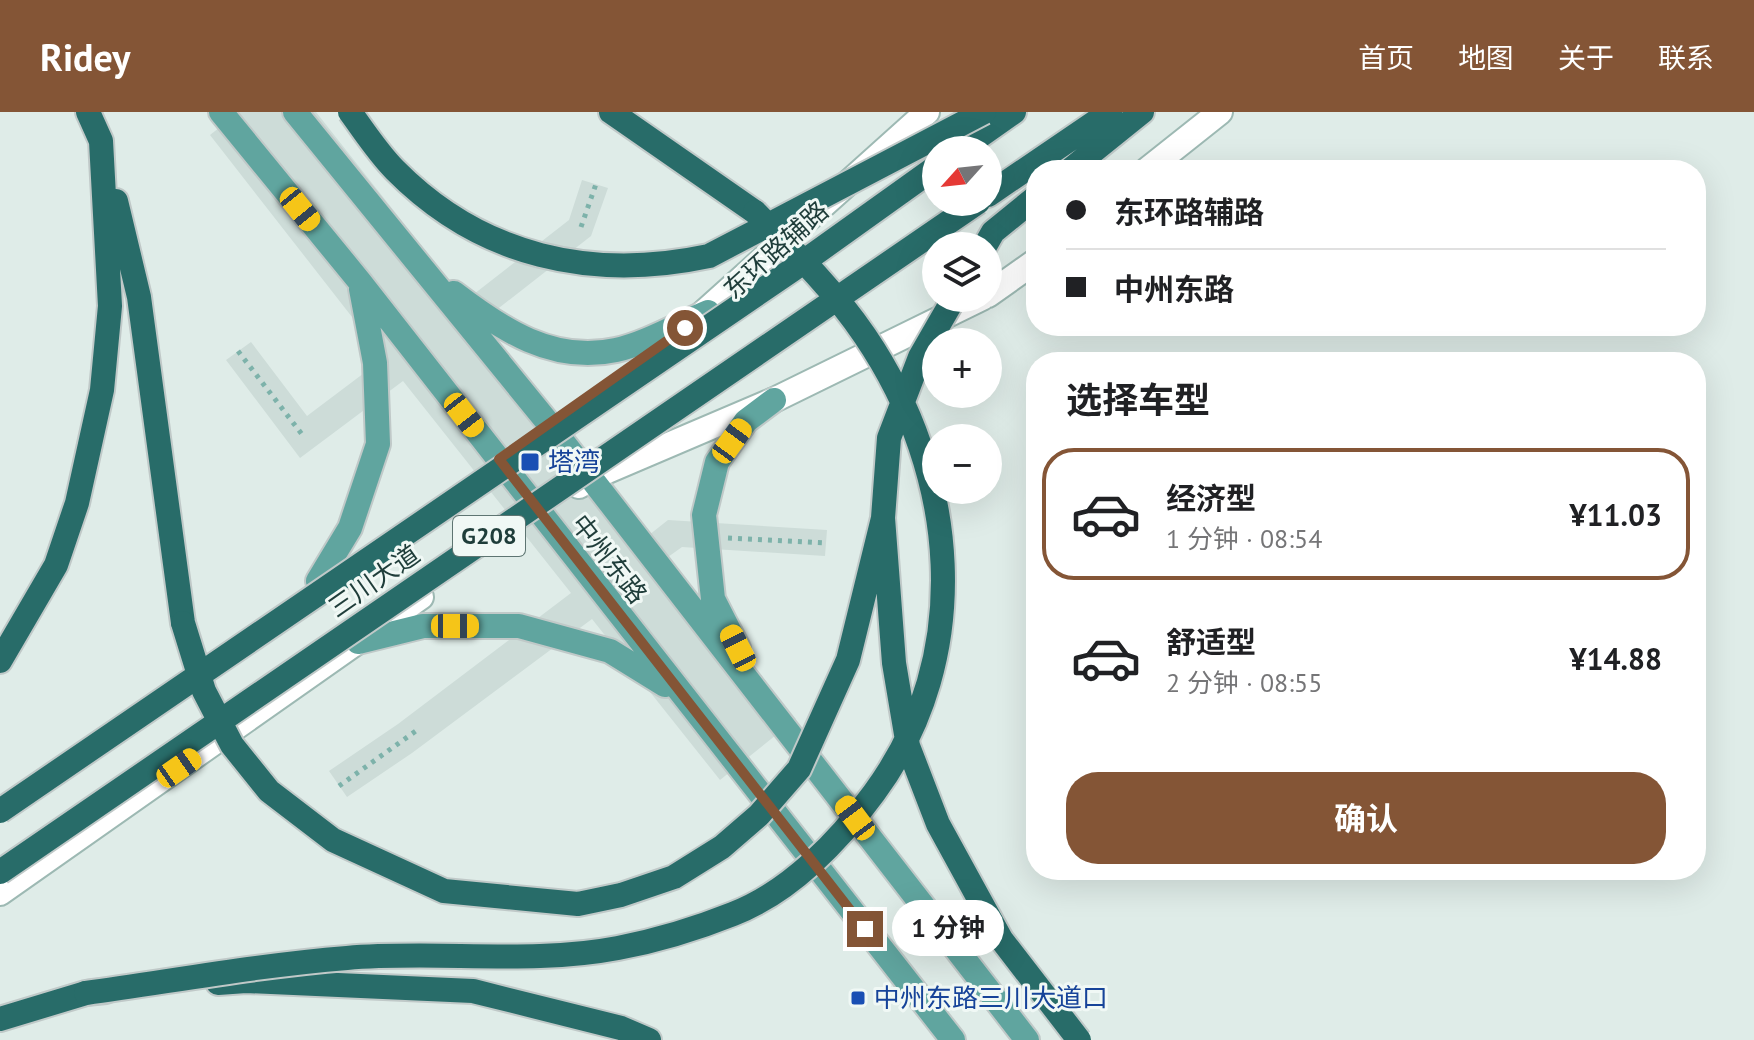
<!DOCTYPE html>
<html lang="zh">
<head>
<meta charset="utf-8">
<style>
  :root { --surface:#fff; --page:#f6f6f6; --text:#202124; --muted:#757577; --line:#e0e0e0; --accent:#845536 }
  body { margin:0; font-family:"PT Sans","Noto Sans SC",sans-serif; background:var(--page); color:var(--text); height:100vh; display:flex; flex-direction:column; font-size:30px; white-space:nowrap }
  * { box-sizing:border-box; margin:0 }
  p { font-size:26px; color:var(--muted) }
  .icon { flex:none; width:44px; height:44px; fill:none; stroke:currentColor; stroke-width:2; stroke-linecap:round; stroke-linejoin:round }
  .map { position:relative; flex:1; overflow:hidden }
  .panel { position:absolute; left:1026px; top:240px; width:680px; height:528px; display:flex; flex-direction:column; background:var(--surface); border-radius:32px; box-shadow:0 8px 32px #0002 }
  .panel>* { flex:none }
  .guide { position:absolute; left:1026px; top:48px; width:680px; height:176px; border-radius:32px; box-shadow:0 8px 32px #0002; display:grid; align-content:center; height:176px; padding:0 40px; background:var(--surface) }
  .needle { width:52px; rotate:243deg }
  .tools { position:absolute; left:922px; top:24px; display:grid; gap:16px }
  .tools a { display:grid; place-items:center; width:80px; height:80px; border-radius:50%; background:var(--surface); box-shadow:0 8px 32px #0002; font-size:40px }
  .end { position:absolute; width:36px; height:36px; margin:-18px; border:10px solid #845536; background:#fff; box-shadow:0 0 0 4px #fff }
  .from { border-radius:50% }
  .bubble { position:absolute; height:56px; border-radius:28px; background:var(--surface); box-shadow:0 8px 32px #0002; font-size:26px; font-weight:700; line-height:56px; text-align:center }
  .car { position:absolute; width:24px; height:48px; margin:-24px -12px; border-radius:10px; box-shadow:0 0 6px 2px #0007; background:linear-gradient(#f5c518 24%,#345 0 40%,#f5c518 0 76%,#345 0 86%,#f5c518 0) }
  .guide b { display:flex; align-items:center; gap:28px; height:76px; font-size:30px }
  .guide b+b { border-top:2px solid var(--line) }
  .guide i { width:20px; height:20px; background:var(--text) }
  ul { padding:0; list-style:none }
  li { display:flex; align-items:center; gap:24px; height:132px; margin:0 16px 12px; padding:0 24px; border:4px solid transparent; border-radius:32px }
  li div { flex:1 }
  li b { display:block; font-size:30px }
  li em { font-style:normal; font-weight:700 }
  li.on { border-color:var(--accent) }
  li>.icon { width:72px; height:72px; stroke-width:1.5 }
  h2 { padding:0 40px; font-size:36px; line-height:96px }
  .cta { display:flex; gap:16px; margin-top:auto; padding:16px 40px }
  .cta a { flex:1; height:92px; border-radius:32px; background:var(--accent); color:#fff; font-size:32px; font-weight:700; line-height:92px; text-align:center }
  header { display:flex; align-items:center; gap:48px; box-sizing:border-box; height:112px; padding:0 40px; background:var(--accent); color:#fff }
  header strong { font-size:38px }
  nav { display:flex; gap:44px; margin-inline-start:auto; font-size:28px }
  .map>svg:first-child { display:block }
  .built { fill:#cddcd8 }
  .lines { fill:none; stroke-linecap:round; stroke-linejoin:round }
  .secondary-casing { stroke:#9db9b3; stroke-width:28 }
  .primary-casing { stroke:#c0c9c8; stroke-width:28 }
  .highway-casing { stroke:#c0c9c8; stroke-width:28 }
  .path { stroke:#7db2aa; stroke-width:5; stroke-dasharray:4 6; stroke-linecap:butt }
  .secondary { stroke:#fff; stroke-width:24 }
  .primary { stroke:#60a59f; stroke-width:24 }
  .highway { stroke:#286c69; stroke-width:24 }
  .highway-bridge-casing { stroke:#c0c9c8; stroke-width:28; stroke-linecap:butt }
  .highway-bridge { stroke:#286c69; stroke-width:24 }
  .route { stroke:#845536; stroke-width:10 }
  .transit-dot { fill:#1a4fb4; stroke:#f0f8f5; stroke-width:3 }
  .labels { text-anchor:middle; stroke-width:6; stroke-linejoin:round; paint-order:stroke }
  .shield { fill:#f0f8f5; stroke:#5e7572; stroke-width:2 }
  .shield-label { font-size:24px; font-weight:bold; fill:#1f3d3a }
  .street-label { font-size:26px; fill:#1f3d3a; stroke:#f0f8f5 }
  .transit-label { font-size:26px; fill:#164399; stroke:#f0f8f5; text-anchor:start }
</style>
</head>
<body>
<header>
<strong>Ridey</strong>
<nav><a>首页</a><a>地图</a><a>关于</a><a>联系</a></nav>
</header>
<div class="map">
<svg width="1754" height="928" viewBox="0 0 1754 928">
  <rect width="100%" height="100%" fill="#dfece8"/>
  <path class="built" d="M 239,0 L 316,0 L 465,189 L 569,108 L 582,68 L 608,76 L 591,124 L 481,210 L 649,423 L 668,408 L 827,418 L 825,444 L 682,435 L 668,445 L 796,607 L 720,668 L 592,507 L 412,641 L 347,685 L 329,659 L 398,612 L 571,481 L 403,269 L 300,346 L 226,248 L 251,230 L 307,304 L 384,246 L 210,23 Z"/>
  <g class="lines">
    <g class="secondary-casing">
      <path id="secondary" d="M 1147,58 L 1220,0
        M 988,183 L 1036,149
        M 691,212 L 927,0
        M 579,374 L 591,366 L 774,288 L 982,186
        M 0,781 L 421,485"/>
    </g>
    <g class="primary-casing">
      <path id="primary" d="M 221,0 L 360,170 L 953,928
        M 295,0 L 549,312 L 1027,928
        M 454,181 C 501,217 553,252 616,238 C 647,231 679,212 708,200
        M 318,469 L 350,416 L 378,332 L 375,251 L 361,177
        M 358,530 L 423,514 L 519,514 L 610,539 L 665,573
        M 738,536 L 713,487 L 704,403 L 717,350 L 746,309 L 774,288"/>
    </g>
    <g class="highway-casing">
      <path id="highway" d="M 611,0 L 755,100
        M 960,38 L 1014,0
        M 1070,58 L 1142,0
        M 988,83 L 1110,0
        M 116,89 L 139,185 L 183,511
        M 985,134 L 993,120 L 1036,85
        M 0,549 L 56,453 L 77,391 L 102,278 L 110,194 L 101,29 L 88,0
        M 218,871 L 246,869 L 473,879 L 621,916 L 649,928
        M 0,907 L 86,881 L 106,879"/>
    </g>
    <path class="path" d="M 581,115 L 596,72
      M 238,239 L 304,325
      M 728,426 L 826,431
      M 339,674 L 420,616"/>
    <use href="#secondary" class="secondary"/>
    <use href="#primary" class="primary"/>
    <use href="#highway" class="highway"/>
    <g class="highway-bridge-casing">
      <path id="highway-bridge" d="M 350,0 C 364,19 378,41 395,58 C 481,145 592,169 709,144 L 984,0
        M 954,186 L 920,245 L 889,326 L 883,406 L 894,551 L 908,634 L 938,712 L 1001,827 L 1079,928
        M 183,511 L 204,579 L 232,633 L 269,679 L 333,728 L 444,779 L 578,792 L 621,783 L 674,765 L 722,735 L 759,703 L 799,657 L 848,548 L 883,406
        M 0,699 L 792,158 L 936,55
        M 0,760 L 978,90
        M 86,881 C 173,869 260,853 347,846 C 436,838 530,853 618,836 C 655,829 698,816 733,802 C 790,780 839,729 874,681 C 976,543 958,361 865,224 C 834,178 794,139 755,100"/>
    </g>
    <use href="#highway-bridge" class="highway-bridge"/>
  </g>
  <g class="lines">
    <path class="route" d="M 685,216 L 499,347 L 865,817"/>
  </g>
  <g class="transit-dot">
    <rect x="520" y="340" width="20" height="20" rx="4"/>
    <rect x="850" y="878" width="16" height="16" rx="4"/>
  </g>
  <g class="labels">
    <rect class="shield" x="453" y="404" width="72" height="40" rx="6"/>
    <g class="shield-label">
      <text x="489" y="432">G208</text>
    </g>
    <g class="street-label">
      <text transform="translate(776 138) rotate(-42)" y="9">东环路辅路</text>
      <text transform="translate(609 447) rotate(52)" y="9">中州东路</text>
      <text transform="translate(374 469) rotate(-35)" y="9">三川大道</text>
    </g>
    <g class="transit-label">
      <text x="548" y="359">塔湾</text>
      <text x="874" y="895">中州东路三川大道口</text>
    </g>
  </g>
</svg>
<div class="tools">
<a><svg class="needle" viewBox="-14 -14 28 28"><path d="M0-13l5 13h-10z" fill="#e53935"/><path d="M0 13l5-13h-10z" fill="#757577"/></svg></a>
<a><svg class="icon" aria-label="layers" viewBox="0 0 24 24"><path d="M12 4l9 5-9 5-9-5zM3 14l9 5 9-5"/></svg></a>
<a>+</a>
<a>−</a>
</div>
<i class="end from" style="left:685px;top:216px"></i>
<i class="end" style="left:865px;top:817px"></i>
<div class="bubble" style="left:892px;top:788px;width:112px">1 分钟</div>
<i class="car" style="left:300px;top:97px;rotate:141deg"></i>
<i class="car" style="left:464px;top:303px;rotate:142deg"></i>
<i class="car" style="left:732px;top:329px;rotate:36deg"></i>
<i class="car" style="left:455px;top:514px;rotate:90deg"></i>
<i class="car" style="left:738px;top:536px;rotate:333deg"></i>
<i class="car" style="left:179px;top:656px;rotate:55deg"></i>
<i class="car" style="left:855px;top:706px;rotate:323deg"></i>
<div class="guide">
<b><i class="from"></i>东环路辅路</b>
<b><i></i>中州东路</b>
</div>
<section class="panel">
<h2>选择车型</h2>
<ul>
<li class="on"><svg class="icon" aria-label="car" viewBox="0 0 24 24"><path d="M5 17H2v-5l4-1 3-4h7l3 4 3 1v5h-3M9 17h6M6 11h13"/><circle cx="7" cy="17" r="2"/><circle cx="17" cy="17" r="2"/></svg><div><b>经济型</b><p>1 分钟 · 08:54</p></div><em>¥11.03</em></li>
<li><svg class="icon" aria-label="car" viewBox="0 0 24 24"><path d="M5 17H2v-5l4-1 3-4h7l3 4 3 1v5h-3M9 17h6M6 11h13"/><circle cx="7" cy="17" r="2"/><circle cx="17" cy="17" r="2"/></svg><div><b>舒适型</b><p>2 分钟 · 08:55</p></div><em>¥14.88</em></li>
</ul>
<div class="cta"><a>确认</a></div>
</section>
</div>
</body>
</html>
